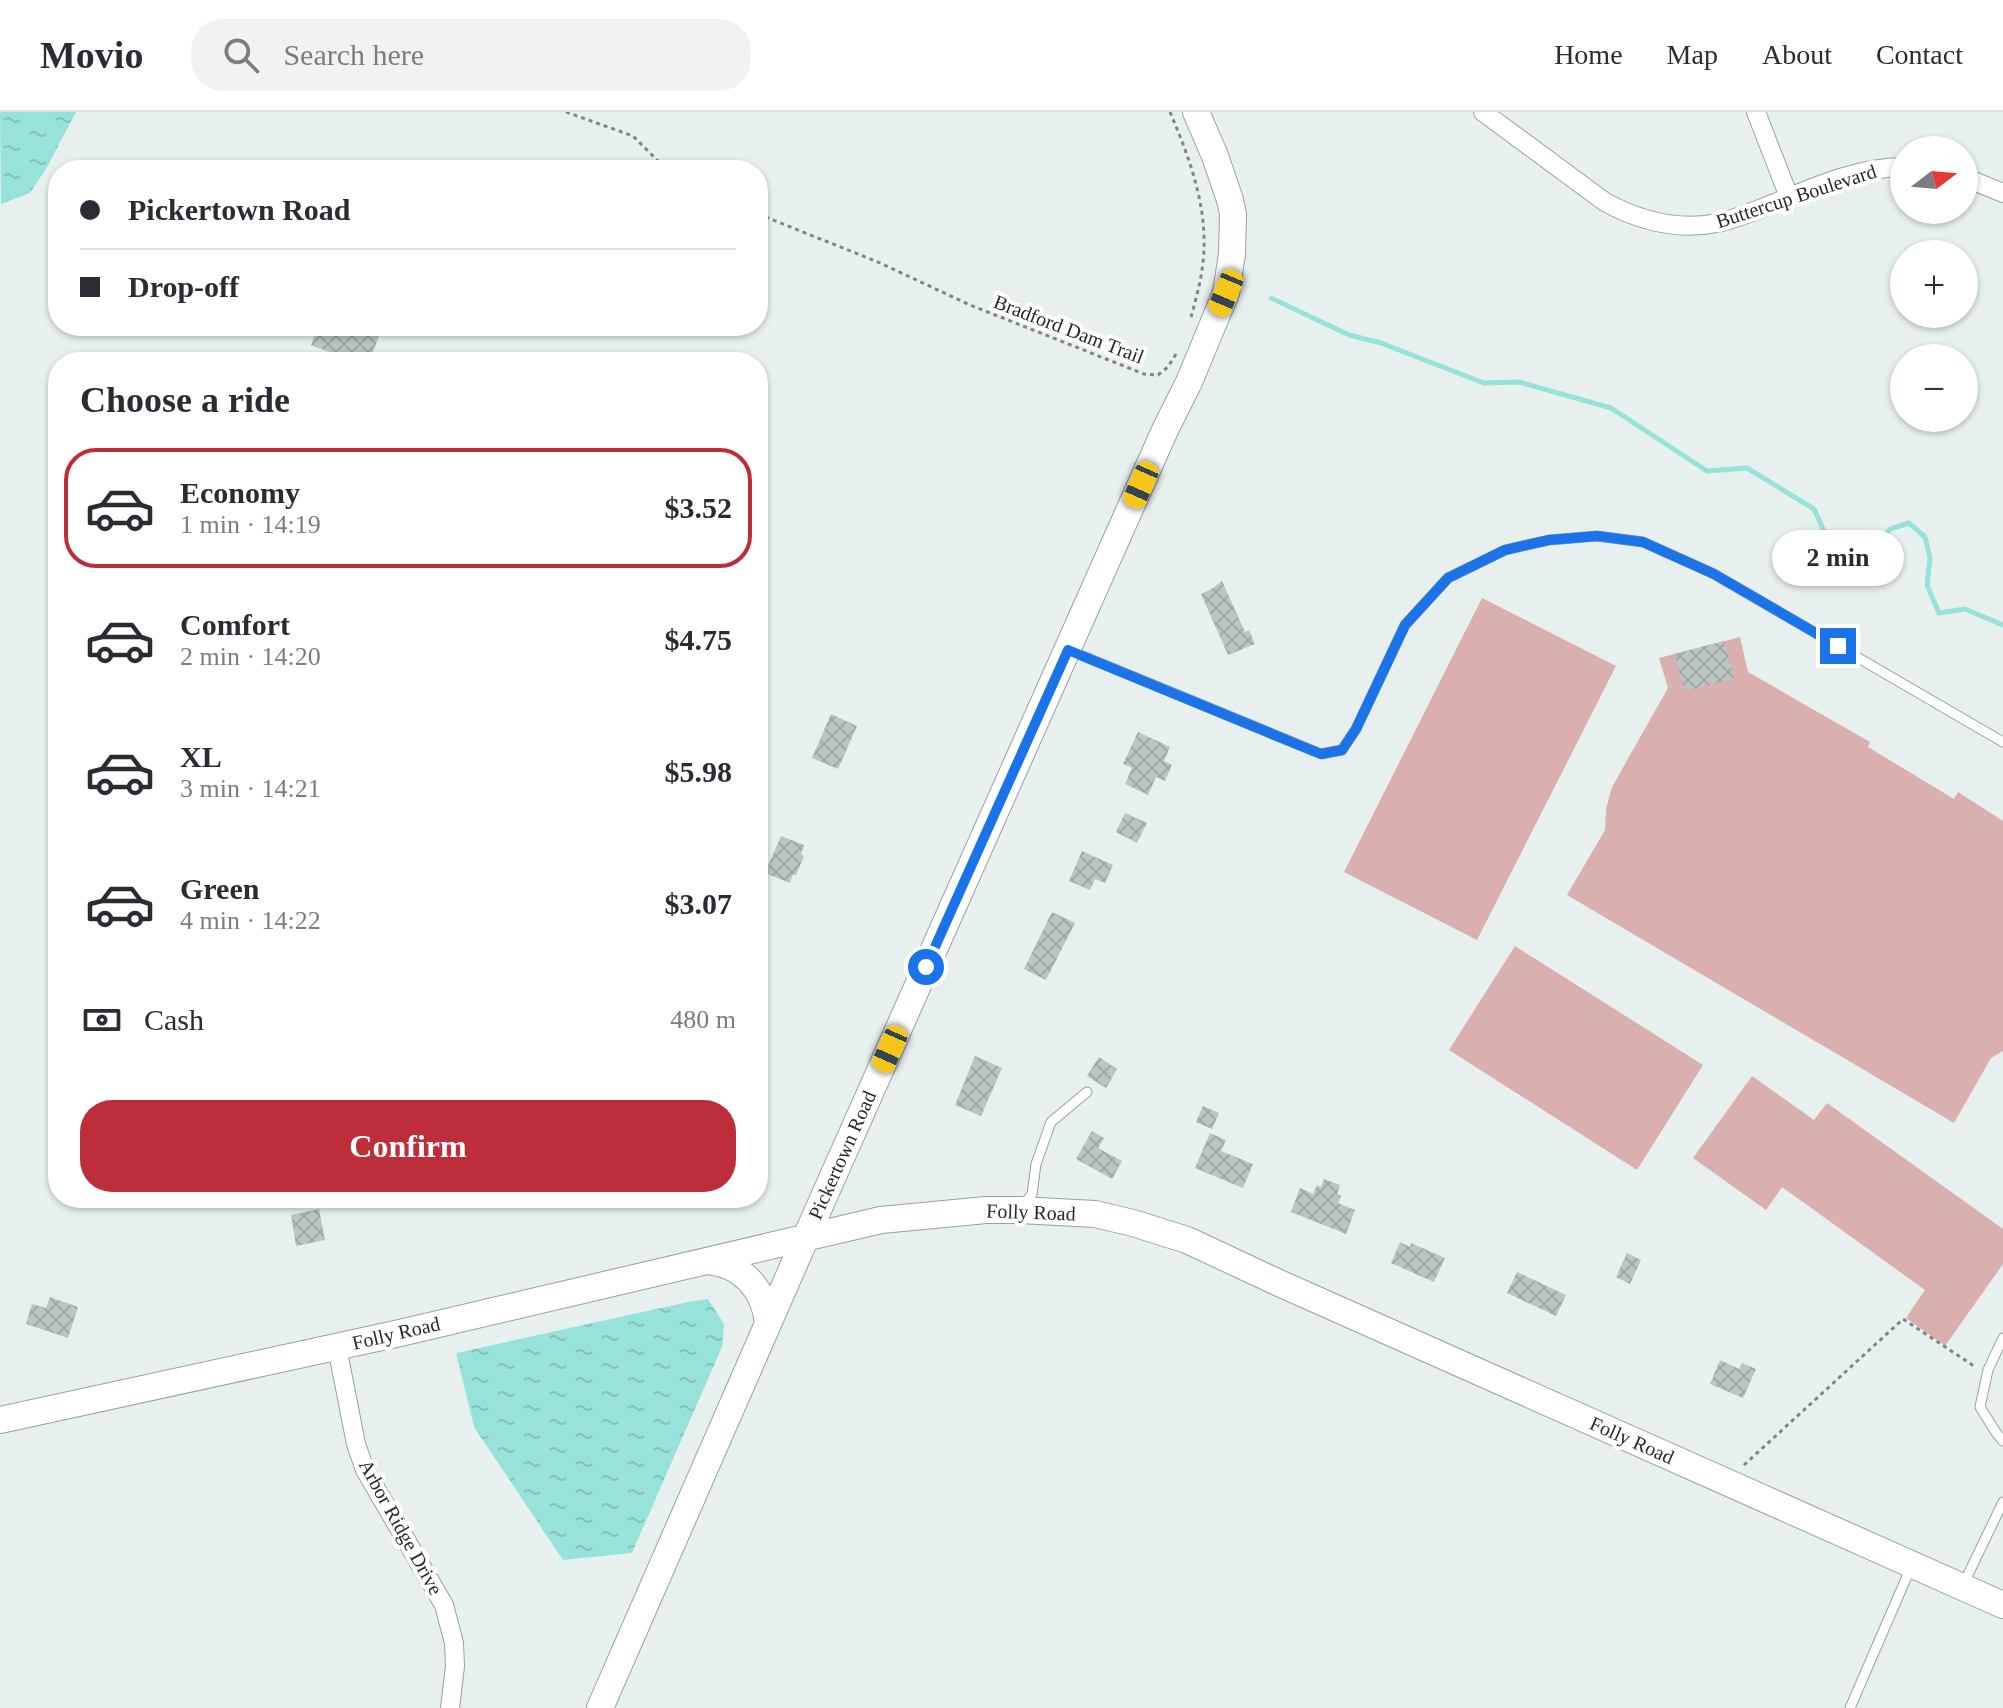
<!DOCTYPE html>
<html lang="en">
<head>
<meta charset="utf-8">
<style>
  :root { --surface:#fff; --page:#f2f2f3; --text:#2b2b33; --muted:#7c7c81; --line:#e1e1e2; --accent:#bd2d3a }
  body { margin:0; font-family:"Times New Roman",serif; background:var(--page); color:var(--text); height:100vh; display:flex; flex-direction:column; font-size:30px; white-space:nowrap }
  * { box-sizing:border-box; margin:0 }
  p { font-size:26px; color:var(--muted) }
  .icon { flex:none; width:44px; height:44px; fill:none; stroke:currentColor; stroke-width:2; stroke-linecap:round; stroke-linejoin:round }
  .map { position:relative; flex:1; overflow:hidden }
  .drawer { position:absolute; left:48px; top:240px; width:720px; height:856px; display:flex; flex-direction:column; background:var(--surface); border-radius:32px; box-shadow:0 2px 6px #0004 }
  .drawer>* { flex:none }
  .hud { position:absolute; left:48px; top:48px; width:720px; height:176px; border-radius:32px; box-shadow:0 2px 6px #0004; display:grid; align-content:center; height:176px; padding:0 32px; background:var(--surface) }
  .needle { width:52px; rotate:74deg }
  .tools { position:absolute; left:1890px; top:24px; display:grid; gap:16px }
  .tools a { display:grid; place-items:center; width:88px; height:88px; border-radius:50%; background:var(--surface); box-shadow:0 2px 6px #0004; font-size:40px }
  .end { position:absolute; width:36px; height:36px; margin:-18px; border:10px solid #1a73e8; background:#fff; box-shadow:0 0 0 4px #fff }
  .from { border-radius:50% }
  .bubble { position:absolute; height:56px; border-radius:28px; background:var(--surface); box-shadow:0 2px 6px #0004; font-size:26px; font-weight:800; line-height:56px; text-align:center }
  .car { position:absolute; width:24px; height:48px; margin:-24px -12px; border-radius:10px; box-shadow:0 0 6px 2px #0007; background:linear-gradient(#f5c518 24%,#345 0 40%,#f5c518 0 76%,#345 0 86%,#f5c518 0) }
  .hud b { display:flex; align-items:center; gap:28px; height:76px; font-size:30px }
  .hud b+b { border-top:2px solid var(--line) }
  .hud i { width:20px; height:20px; background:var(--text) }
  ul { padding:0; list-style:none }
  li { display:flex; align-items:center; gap:24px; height:120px; margin:0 16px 12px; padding:0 16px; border:4px solid transparent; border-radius:32px }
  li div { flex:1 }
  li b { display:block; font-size:30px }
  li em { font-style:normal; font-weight:800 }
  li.current { border-color:var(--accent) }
  li>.icon { width:72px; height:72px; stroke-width:1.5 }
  h2 { padding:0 32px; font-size:36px; line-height:96px }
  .pay { display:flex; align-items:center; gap:20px; height:88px; padding:0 32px; font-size:30px }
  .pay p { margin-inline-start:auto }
  .button { display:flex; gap:16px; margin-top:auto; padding:16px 32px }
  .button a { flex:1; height:92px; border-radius:32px; background:var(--accent); color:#fff; font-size:32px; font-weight:800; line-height:92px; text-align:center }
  header { display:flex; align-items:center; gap:48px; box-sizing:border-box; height:112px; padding:0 40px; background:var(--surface); border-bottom:2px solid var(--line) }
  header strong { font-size:38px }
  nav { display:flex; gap:44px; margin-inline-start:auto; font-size:28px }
  .search { width:560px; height:72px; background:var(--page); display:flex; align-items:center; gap:20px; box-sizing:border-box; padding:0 28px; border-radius:32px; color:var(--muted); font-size:30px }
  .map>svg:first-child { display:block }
  .garden { fill:#d9b0ae }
  .water { fill:url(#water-ripples) }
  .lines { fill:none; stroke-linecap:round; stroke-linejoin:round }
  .stream { stroke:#98e3d9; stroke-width:5 }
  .building { fill:url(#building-cross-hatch) }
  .lane-casing { stroke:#99a1a0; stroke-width:11 }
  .street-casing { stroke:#99a1a0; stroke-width:20 }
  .secondary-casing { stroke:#99a1a0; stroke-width:28 }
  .path { stroke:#818685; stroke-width:3; stroke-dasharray:4 4; stroke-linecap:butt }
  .lane { stroke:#fff; stroke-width:9 }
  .street { stroke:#fff; stroke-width:18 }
  .secondary { stroke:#fff; stroke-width:26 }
  .route { stroke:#1a73e8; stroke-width:10 }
  .labels { text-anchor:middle; stroke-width:8; stroke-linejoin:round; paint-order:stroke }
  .street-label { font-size:20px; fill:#262928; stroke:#fff }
</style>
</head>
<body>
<header>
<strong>Movio</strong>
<div class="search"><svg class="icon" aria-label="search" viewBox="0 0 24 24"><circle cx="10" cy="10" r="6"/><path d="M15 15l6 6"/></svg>Search here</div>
<nav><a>Home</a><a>Map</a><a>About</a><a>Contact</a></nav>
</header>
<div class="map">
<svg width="2003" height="1596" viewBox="0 0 2003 1596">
  <defs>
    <pattern id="water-ripples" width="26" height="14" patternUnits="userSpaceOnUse" patternTransform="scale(2)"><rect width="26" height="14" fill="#98e3d9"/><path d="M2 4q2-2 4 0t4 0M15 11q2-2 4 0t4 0" fill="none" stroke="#83c3ba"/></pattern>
    <pattern id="building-cross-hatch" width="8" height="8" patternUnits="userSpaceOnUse" patternTransform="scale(2)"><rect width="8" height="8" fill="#bcc4c3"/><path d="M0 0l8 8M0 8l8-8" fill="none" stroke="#a1a8a8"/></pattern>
  </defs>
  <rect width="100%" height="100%" fill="#e8f0ef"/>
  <path class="garden" d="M 1482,486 L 1616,554 L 1477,828 L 1344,760 Z
    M 1740,525 L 1748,560 L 1870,630 L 1868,635 L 1954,687 L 1958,680 L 2003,709 L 2003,939 L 1991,946 L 1954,1011 L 1567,783 L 1605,718 L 1606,697 L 1612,675 L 1668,576 L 1659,546 Z
    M 1515,834 L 1703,953 L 1637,1058 L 1449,938 Z
    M 1752,964 L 1814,1008 L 1827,991 L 2003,1117 L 2003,1152 L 1945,1234 L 1906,1206 L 1925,1178 L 1782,1075 L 1766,1098 L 1693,1046 Z"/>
  <path class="water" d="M 0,0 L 76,0 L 47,55 L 30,81 L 1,92 Z
    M 708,1187 L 724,1212 L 722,1235 L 632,1441 L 563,1448 L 474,1315 L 456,1241 L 688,1190 Z"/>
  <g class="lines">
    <path class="stream" d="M 1271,186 L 1349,223 L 1381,231 L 1484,271 L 1519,270 L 1611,296 L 1707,359 L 1747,356 L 1814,397 L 1834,441 L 1852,450 L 1869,444 L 1890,417 L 1909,411 L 1925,425 L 1930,446 L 1927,473 L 1939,501 L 1965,497 L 2003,513"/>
  </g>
  <path class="building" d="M 318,214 L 337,221 L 339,214 L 366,214 L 381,219 L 369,250 L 356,250 L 311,233 Z
    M 1222,469 L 1245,520 L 1249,518 L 1255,532 L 1228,543 L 1201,482 L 1213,476 Z
    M 1724,529 L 1734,567 L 1685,579 L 1674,542 Z
    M 831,602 L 857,614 L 838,657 L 812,646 Z
    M 1138,620 L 1170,635 L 1164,649 L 1172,653 L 1165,669 L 1156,665 L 1148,683 L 1125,672 L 1132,656 L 1123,652 Z
    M 1125,701 L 1147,711 L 1137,731 L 1116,720 Z
    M 781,724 L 804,733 L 801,742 L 804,744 L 796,763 L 793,762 L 790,771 L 765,761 Z
    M 1082,739 L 1113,753 L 1105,771 L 1095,767 L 1090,778 L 1069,769 Z
    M 1052,800 L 1075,811 L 1046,868 L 1024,857 Z
    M 975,944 L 1002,956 L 981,1004 L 955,993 Z
    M 1099,945 L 1117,957 L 1106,976 L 1087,964 Z
    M 1203,994 L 1219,1001 L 1212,1017 L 1196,1010 Z
    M 1092,1019 L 1104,1026 L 1098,1036 L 1122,1049 L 1112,1067 L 1076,1047 Z
    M 1210,1021 L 1226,1028 L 1221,1039 L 1253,1052 L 1243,1076 L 1195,1056 Z
    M 1324,1067 L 1340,1073 L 1337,1082 L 1341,1084 L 1338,1091 L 1355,1098 L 1346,1122 L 1291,1100 L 1300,1076 L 1313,1082 L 1317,1073 L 1321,1075 Z
    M 319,1097 L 325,1128 L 296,1134 L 291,1103 Z
    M 1400,1130 L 1410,1135 L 1411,1131 L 1445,1146 L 1434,1170 L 1391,1151 Z
    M 1627,1141 L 1641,1148 L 1630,1172 L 1616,1165 Z
    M 1517,1160 L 1566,1183 L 1556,1204 L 1507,1181 Z
    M 50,1185 L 78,1195 L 68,1226 L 26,1212 L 32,1192 L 46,1196 Z
    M 1720,1248 L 1739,1257 L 1742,1251 L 1756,1257 L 1743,1286 L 1710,1272 Z"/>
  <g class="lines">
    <g class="lane-casing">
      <path id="lane" d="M 1071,539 L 1321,642 L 1342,638 L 1356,617 L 1405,513 L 1448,466 L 1505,438 L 1549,428 L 1597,424 L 1643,430 L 1714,462 L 2003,630
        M 1022,1095 L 1032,1082 L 1036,1052 L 1051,1010 L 1087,980
        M 2003,1226 L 1988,1258 L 1980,1295 L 1997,1322 L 2003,1329
        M 1963,1473 L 2003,1390
        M 1850,1596 L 1911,1455"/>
    </g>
    <g class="street-casing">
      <path id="street" d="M 1483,0 L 1605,90 C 1640,109 1677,119 1717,111 C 1737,107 1756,98 1775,91 C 1816,74 1859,55 1904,55
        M 1756,0 L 1789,85
        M 1964,65 L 2003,81
        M 337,1235 L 356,1332 L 365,1358 L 444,1493 L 454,1531 L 455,1554 L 450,1596"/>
    </g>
    <g class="secondary-casing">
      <path id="secondary" d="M 707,1149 C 742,1152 765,1177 768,1212
        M 0,1308 L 400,1221 L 881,1108 L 986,1098 L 1020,1098 L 1095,1102 L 1133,1111 L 1187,1128 L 1279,1171 L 2003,1493
        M 600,1596 L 806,1125 L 1165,318 L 1189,270 L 1226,181 L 1232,142 L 1233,102 L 1230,88 L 1215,44 L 1196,0"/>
    </g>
    <path class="path" d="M 566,0 L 633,24 L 667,58
      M 1170,0 C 1190,47 1209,98 1203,150 C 1201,169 1196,187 1191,205
      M 758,102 L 878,150 L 970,193 L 1144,262 L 1158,263 L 1168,255 L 1176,242
      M 1744,1353 L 1903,1207 L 1974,1254"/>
    <use href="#lane" class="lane"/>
    <use href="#street" class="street"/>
    <use href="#secondary" class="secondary"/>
  </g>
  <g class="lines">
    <path class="route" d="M 926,855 L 1068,538 L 1321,642 L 1342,638 L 1356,617 L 1405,513 L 1448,466 L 1505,438 L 1549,428 L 1597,424 L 1643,430 L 1714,462 L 1838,534"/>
  </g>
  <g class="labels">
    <g class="street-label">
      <text transform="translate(1796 84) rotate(-18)" y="7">Buttercup Boulevard</text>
      <text transform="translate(1069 217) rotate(21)" y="7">Bradford Dam Trail</text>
      <text transform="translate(842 1043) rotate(-66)" y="7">Pickertown Road</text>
      <text transform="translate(1031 1100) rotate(2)" y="7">Folly Road</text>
      <text transform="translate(396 1221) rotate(-13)" y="7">Folly Road</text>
      <text transform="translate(1632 1328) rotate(24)" y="7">Folly Road</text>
      <text transform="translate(401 1415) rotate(61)" y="7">Arbor Ridge Drive</text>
    </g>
  </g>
</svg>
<div class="tools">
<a><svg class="needle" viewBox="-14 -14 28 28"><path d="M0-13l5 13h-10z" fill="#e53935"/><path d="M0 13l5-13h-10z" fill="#7c7c81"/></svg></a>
<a>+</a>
<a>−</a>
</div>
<i class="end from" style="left:926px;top:855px"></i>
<i class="end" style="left:1838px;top:534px"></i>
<div class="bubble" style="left:1772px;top:418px;width:132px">2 min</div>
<i class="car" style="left:1226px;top:181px;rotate:203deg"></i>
<i class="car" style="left:1141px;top:373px;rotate:204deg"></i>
<i class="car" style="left:890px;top:937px;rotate:204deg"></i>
<div class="hud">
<b><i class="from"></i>Pickertown Road</b>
<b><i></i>Drop-off</b>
</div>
<section class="drawer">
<h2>Choose a ride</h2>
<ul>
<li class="current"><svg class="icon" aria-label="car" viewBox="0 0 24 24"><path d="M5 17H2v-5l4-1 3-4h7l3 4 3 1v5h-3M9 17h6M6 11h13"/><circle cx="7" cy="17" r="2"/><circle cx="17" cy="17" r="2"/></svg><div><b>Economy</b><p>1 min · 14:19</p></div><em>$3.52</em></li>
<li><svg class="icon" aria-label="car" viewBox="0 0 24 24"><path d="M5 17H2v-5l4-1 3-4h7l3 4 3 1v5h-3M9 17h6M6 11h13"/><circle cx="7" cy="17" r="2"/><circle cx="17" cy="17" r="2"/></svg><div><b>Comfort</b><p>2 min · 14:20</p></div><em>$4.75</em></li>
<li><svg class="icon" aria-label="car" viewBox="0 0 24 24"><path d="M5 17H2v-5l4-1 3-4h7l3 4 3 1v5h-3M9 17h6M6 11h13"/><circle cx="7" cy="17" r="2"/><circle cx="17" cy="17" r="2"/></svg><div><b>XL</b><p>3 min · 14:21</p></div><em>$5.98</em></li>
<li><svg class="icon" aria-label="car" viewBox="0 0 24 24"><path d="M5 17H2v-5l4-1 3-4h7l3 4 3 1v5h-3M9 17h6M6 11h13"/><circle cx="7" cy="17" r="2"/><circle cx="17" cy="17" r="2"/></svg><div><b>Green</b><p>4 min · 14:22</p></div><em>$3.07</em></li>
</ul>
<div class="pay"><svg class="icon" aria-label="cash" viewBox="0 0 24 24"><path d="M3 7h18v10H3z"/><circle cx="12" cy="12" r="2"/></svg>Cash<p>480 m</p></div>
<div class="button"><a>Confirm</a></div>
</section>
</div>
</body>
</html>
